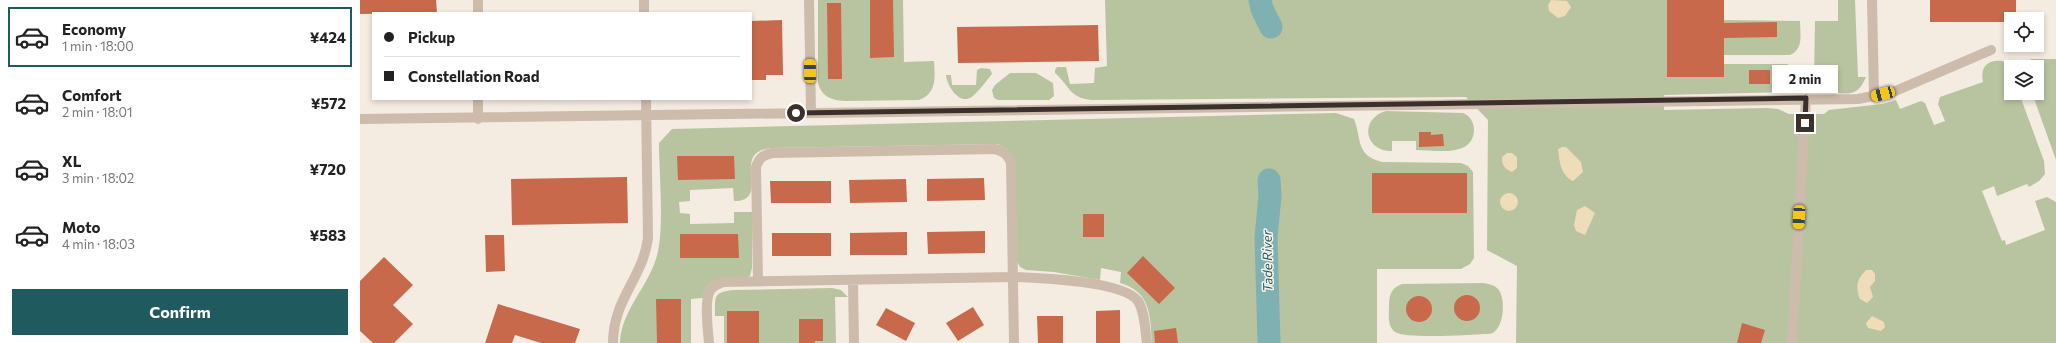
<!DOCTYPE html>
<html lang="en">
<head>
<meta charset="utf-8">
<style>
  :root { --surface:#fff; --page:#f2f2f2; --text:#222; --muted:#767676; --line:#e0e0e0; --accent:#1f5a5e }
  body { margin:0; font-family:Commissioner,sans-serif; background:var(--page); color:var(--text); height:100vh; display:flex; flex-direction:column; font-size:15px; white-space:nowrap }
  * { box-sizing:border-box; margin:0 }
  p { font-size:13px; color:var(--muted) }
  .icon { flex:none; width:22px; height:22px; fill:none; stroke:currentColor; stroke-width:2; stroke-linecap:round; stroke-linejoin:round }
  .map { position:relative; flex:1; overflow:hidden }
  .drawer { display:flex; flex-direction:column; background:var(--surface); width:360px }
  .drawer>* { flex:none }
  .hud { position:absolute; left:12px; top:12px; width:380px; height:88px; border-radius:0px; box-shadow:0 2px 6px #0003; display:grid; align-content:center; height:88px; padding:0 12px; background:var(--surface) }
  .buttons { position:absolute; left:1644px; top:12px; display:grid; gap:8px }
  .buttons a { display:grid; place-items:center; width:40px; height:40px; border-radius:0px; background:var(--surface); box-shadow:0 2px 6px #0003; font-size:20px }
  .end { position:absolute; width:18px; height:18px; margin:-9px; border:5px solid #3b302b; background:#fff; box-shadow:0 0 0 2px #fff }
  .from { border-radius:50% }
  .bubble { position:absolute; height:28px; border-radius:0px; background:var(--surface); box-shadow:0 2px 6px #0003; font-size:13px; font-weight:700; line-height:28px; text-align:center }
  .car { position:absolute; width:12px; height:24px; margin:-12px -6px; border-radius:5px; box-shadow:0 0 3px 1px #0007; background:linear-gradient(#f5c518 24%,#345 0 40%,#f5c518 0 76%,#345 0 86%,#f5c518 0) }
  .hud b { display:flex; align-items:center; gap:14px; height:38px; font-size:15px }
  .hud b+b { border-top:1px solid var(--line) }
  .hud i { width:10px; height:10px; background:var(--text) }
  ul { padding:7px 0 0; list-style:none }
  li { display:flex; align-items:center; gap:12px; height:60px; margin:0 8px 6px; padding:0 4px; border:2px solid transparent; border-radius:0px }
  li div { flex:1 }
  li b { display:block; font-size:15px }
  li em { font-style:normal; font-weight:700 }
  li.current { border-color:var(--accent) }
  li>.icon { width:36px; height:36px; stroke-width:1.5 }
  .cta { display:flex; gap:8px; margin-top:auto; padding:8px 12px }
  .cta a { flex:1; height:46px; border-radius:0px; background:var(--accent); color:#fff; font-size:16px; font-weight:700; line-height:46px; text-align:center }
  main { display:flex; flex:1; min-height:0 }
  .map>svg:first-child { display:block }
  .green { fill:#b8c4a0 }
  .sand { fill:#efdcb8 }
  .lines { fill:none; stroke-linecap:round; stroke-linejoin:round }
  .river { stroke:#7fb0b2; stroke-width:23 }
  .building { fill:#c8694b }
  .minor { stroke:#cdbbac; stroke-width:10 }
  .route { stroke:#3b302b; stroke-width:5 }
  .labels { text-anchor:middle; stroke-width:3; stroke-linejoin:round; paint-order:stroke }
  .water-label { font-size:13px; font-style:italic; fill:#1f5a5e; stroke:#fbf5ee }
</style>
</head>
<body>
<main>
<section class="drawer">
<ul>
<li class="current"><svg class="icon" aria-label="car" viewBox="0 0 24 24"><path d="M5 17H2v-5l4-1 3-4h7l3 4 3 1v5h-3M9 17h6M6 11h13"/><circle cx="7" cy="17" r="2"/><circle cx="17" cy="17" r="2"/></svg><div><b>Economy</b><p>1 min · 18:00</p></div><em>¥424</em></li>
<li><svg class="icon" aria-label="car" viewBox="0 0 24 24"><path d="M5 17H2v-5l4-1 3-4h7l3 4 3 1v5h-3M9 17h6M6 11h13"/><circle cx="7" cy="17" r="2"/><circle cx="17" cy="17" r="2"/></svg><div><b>Comfort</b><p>2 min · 18:01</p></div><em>¥572</em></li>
<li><svg class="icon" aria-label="car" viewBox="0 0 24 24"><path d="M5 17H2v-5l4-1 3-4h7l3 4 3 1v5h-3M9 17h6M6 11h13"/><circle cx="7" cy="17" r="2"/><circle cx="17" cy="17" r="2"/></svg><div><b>XL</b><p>3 min · 18:02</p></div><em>¥720</em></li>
<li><svg class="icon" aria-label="car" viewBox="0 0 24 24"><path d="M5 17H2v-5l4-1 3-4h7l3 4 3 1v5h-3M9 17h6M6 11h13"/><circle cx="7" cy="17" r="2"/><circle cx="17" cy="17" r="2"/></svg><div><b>Moto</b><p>4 min · 18:03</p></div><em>¥583</em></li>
</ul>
<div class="cta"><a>Confirm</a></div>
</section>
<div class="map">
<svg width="1696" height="343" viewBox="0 0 1696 343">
  <rect width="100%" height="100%" fill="#f4ebe1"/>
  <path class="green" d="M 458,0 L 543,0 L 544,62 L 574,61 C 575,78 577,93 559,100 L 485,101 C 471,100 462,97 458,83 Z
    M 745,0 L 1354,0 L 1363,20 L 1440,21 C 1440,34 1444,49 1430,55 L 1363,55 L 1363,64 L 1427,64 L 1437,70 C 1438,81 1435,85 1427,92 L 1304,95 L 1304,110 L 1407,108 L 1418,109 L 1429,114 L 1464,114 L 1469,110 L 1522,104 L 1536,100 L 1540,109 L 1561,101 L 1565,103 L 1574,125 L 1585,121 L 1578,104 L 1580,97 L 1623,82 C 1620,67 1627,59 1643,61 L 1650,67 L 1651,93 L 1659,93 L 1684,161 L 1685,174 L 1679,181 L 1669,187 L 1667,184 L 1637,196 L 1634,186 L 1622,191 L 1642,241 L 1645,240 L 1646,245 L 1685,230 L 1675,201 L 1687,197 L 1696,202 L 1696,343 L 1156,343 L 1157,266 L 1127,250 L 1128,120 L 1106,97 L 732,100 C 709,98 710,86 695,73 L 695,70 L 697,67 L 706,67 L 710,84 L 734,83 L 735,68 L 747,66 Z
    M 1478,0 L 1495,0 L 1498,77 L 1506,77 C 1503,83 1501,89 1494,92 C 1484,96 1460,92 1454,82 L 1455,21 L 1478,21 Z
    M 1671,59 L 1696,59 L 1696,160 L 1672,93 L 1677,93 L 1677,67 L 1665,67 Z
    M 621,68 L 630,69 L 632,74 C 626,81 620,90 613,96 C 600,107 587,86 586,75 L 591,75 L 592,85 L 616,85 L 617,70 Z
    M 650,73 L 676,73 L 693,83 L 694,96 L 689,100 L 638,100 L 634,98 L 632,90 L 635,85 Z
    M 1026,111 L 1103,113 C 1110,116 1114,122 1114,130 C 1113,158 1076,150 1056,150 L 1056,141 L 1032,141 L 1032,151 C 1003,151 1000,118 1026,111 Z
    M 976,113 L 994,119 C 1002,139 995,155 1022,162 L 1101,163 L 1108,166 L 1113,172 L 1114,258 L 1110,264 L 1101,269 L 1017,269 L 1017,343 L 792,343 C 790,315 791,292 760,283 L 761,272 L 741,268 L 740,280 L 694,272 L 666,270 L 660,267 L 655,258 L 656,163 L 647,149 L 638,144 L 412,148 C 368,151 413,201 374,201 L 373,188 L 330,190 L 330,201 L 319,202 L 320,213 L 330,214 L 330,224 L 374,223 L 374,212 L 392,212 L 392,268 L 390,276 C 372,283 347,270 343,298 L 331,299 L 331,343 L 260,343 C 261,311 287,288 296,259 C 305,232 299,174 299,143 L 312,129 Z
    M 1124,283 C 1128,284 1135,285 1138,289 C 1146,298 1144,325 1134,332 C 1132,334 1128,334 1125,334 C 1108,335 1046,339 1035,332 C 1027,326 1029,314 1029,306 C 1029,295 1031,288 1042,284 Z
    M 472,288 L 481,290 L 488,297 L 475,297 L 476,343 L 364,343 L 364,316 L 355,316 C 355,296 353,292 374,290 Z"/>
  <path class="sand" d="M 1191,0 L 1207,1 L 1211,7 L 1205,16 L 1198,18 L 1189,11 L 1188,5 Z
    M 1202,147 L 1206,147 L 1221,162 L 1223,172 L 1213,181 C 1200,174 1200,163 1198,149 Z
    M 1147,153 L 1152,153 L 1157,157 L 1157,168 L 1152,172 C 1145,169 1142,166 1142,157 Z
    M1140 202a9 9 0 1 1 18 0a9 9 0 1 1-18 0Z
    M 1225,206 L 1235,213 L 1225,235 L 1216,231 L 1214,225 L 1217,210 Z
    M 1506,270 L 1512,270 L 1515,274 L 1515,281 L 1510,287 L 1513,297 L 1507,303 L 1500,299 C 1495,287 1497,279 1506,270 Z
    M 1512,316 L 1524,322 L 1525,327 L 1521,331 L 1508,328 L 1506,323 Z"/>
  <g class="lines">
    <path class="river" d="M 900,0 L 902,9 L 911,27
      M 909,343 L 906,237 L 910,196 L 909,180"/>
  </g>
  <path class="building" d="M 0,0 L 76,0 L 77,13 L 0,14 Z
    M 510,0 L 533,0 L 534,57 L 510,58 Z
    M 1307,0 L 1364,0 L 1364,23 L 1417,22 L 1417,37 L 1364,38 L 1364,77 L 1307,77 Z
    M 1570,0 L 1656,0 L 1656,19 L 1651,19 L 1651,22 L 1570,22 Z
    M 467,3 L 481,3 L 482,79 L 468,79 Z
    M 422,20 L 423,75 L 406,75 L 406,80 L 391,80 L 391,21 Z
    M 738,25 L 739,61 L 598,63 L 597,27 Z
    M 1389,70 L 1410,70 L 1410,84 L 1389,84 Z
    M 1059,132 L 1071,132 L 1071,135 L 1083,134 L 1084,146 L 1059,147 Z
    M 317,156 L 374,156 L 375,179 L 318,180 Z
    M 1012,173 L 1107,173 L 1107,213 L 1012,213 Z
    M 267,177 L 268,223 L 152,225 L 151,179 Z
    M 624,178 L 625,200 L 567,201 L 567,179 Z
    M 546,179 L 547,202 L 490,203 L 489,180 Z
    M 410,181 L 471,181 L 471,203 L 411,203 Z
    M 723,214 L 744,214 L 744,237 L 723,237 Z
    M 625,231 L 625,253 L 568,254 L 567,232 Z
    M 547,232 L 547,255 L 490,255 L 490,233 Z
    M 412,233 L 471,233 L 471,256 L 412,256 Z
    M 320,234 L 378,234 L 379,258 L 320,258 Z
    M 125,235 L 144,235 L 145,271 L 126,272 Z
    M 783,256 L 815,288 L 799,304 L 767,273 Z
    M 24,257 L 53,285 L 33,305 L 53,324 L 34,343 L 13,343 L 0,331 L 0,281 Z
    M1094 308a13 13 0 1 1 26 0a13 13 0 1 1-26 0Z
    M1046 309a13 13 0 1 1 26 0a13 13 0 1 1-26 0Z
    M 296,299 L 321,299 L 321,343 L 297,343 Z
    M 138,304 L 220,329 L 215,343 L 181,343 L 155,335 L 152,343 L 125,343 Z
    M 613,307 L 624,325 L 598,341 L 586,323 Z
    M 526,308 L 555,323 L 546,341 L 516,325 Z
    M 760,310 L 760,343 L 736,343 L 736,311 Z
    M 367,311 L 399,311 L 399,343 L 367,343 Z
    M 677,316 L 703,316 L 703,343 L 678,343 Z
    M 439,319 L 463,319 L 463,341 L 455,341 L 455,343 L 439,343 Z
    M 1382,323 L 1405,330 L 1401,343 L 1377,343 Z
    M 816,328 L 818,343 L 795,343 L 794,331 Z"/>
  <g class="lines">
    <path class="minor" d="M 118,0 L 118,13
      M 284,0 L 284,13
      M 449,0 L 451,113
      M 1512,0 L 1514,97
      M 118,99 L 118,119
      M 0,119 L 1498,99 L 1533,92 L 1631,50
      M 493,280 L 494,343
      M 398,281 L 396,167 C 399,158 403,155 412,153 L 635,149 C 644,151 647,155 651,162 L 654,343
      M 253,343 C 253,299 283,278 288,238 L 286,99
      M 349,343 C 348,331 344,300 350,291 C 352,286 358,284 363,282 L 653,277 C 679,278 763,281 778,301 C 785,312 785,330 787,343
      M 1432,343 L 1446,99"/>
  </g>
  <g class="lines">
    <path class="route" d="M 436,113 L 1446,98 L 1445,123"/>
  </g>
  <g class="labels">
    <g class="water-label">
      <text transform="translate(907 261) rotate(-91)" y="5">Tade River</text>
    </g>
  </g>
</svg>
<div class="buttons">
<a><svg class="icon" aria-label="locate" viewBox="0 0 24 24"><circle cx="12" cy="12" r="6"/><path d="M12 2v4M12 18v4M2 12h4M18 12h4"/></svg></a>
<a><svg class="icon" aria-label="layers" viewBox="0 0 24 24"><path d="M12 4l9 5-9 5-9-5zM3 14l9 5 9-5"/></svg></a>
</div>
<i class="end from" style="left:436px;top:113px"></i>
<i class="end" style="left:1445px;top:123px"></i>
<div class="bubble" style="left:1412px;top:65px;width:66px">2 min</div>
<i class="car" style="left:450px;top:71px;rotate:359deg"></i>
<i class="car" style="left:1523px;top:94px;rotate:255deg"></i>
<i class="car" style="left:1439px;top:217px;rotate:183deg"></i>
<div class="hud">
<b><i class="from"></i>Pickup</b>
<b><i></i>Constellation Road</b>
</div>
</div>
</main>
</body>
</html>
